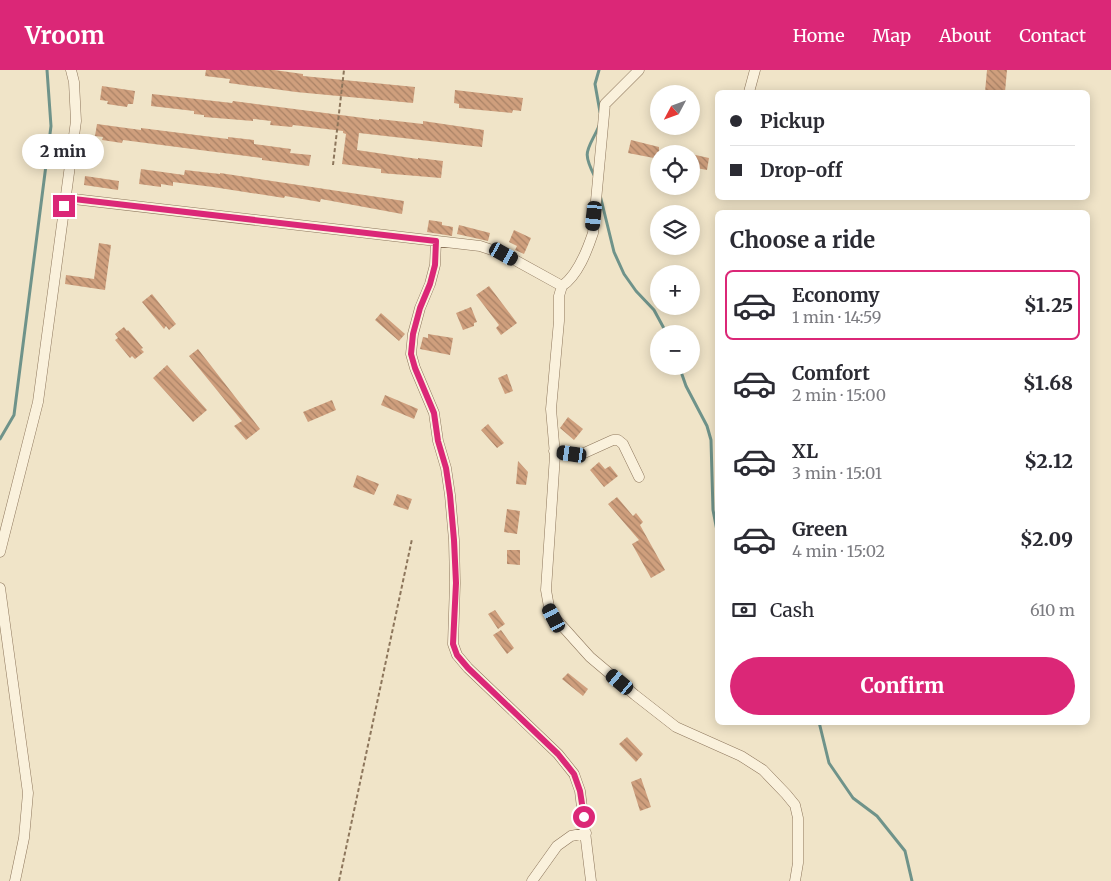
<!DOCTYPE html>
<html lang="en">
<head>
<meta charset="utf-8">
<style>
  :root { --surface:#fff; --page:#f2f2f3; --text:#2b2b33; --muted:#7c7c81; --line:#e1e1e2; --accent:#db2777 }
  body { margin:0; font-family:Merriweather,serif; background:var(--page); color:var(--text); height:100vh; display:flex; flex-direction:column; font-size:19px; white-space:nowrap }
  * { box-sizing:border-box; margin:0 }
  p { font-size:16px; color:var(--muted) }
  .icon { flex:none; width:28px; height:28px; fill:none; stroke:currentColor; stroke-width:2; stroke-linecap:round; stroke-linejoin:round }
  .map { position:relative; flex:1; overflow:hidden }
  .details { position:absolute; left:715px; top:140px; width:375px; height:515px; display:flex; flex-direction:column; background:var(--surface); border-radius:8px; box-shadow:0 2px 12px #0003 }
  .details>* { flex:none }
  .guide { position:absolute; left:715px; top:20px; width:375px; height:110px; border-radius:8px; box-shadow:0 2px 12px #0003; display:grid; align-content:center; height:110px; padding:0 15px; background:var(--surface) }
  .needle { width:32px; rotate:229deg }
  .controls { position:absolute; left:650px; top:15px; display:grid; gap:10px }
  .controls a { display:grid; place-items:center; width:50px; height:50px; border-radius:50%; background:var(--surface); box-shadow:0 2px 12px #0003; font-size:25px }
  .end { position:absolute; width:22px; height:22px; margin:-11px; border:6px solid #db2777; background:#fff; box-shadow:0 0 0 2px #fff }
  .from { border-radius:50% }
  .bubble { position:absolute; height:35px; border-radius:18px; background:var(--surface); box-shadow:0 2px 12px #0003; font-size:16px; font-weight:800; line-height:35px; text-align:center }
  .car { position:absolute; width:15px; height:30px; margin:-15px -8px; border-radius:6px; box-shadow:0 0 4px 1px #0007; background:linear-gradient(#222 24%,#8ab4d8 0 40%,#222 0 76%,#8ab4d8 0 86%,#222 0) }
  .guide b { display:flex; align-items:center; gap:18px; height:48px; font-size:19px }
  .guide b+b { border-top:1px solid var(--line) }
  .guide i { width:12px; height:12px; background:var(--text) }
  ul { padding:0; list-style:none }
  li { display:flex; align-items:center; gap:15px; height:70px; margin:0 10px 8px; padding:0 5px; border:2px solid transparent; border-radius:8px }
  li div { flex:1 }
  li b { display:block; font-size:19px }
  li em { font-style:normal; font-weight:800 }
  li.on { border-color:var(--accent) }
  li>.icon { width:45px; height:45px; stroke-width:1.5 }
  h2 { padding:0 15px; font-size:22px; line-height:60px }
  .pay { display:flex; align-items:center; gap:12px; height:55px; padding:0 15px; font-size:19px }
  .pay p { margin-inline-start:auto }
  .primary-button { display:flex; gap:10px; margin-top:auto; padding:10px 15px }
  .primary-button a { flex:1; height:58px; border-radius:30px; background:var(--accent); color:#fff; font-size:20px; font-weight:800; line-height:58px; text-align:center }
  header { display:flex; align-items:center; gap:30px; box-sizing:border-box; height:70px; padding:0 25px; background:var(--accent); color:#fff }
  header strong { font-size:24px }
  nav { display:flex; gap:28px; margin-inline-start:auto; font-size:18px }
  .map>svg:first-child { display:block }
  .lines { fill:none; stroke-linecap:round; stroke-linejoin:round }
  .stream { stroke:#6f938a; stroke-width:3 }
  .building { fill:url(#building-back-hatch) }
  .street-casing { stroke:#8d765c; stroke-width:11 }
  .path { stroke:#8d765c; stroke-width:2; stroke-dasharray:4 2.5; stroke-linecap:butt }
  .street { stroke:#faf1dc; stroke-width:10 }
  .route { stroke:#db2777; stroke-width:6 }
</style>
</head>
<body>
<header>
<strong>Vroom</strong>
<nav><a>Home</a><a>Map</a><a>About</a><a>Contact</a></nav>
</header>
<div class="map">
<svg width="1111" height="811" viewBox="0 0 1111 811">
  <defs>
    <pattern id="building-back-hatch" width="6" height="6" patternUnits="userSpaceOnUse" patternTransform="scale(1.25)"><rect width="6" height="6" fill="#cf9f7d"/><path d="M-1 5l2 2M0 0l6 6M5-1l2 2" fill="none" stroke="#a98266"/></pattern>
  </defs>
  <rect width="100%" height="100%" fill="#f0e4c8"/>
  <g class="lines">
    <path class="stream" d="M 599,0 L 595,14 L 600,42
      M 595,107 C 581,80 588,81 599,56
      M 600,125 L 614,182 L 624,204 L 636,221 L 654,240 L 667,264
      M 679,296 L 686,316 L 707,356 L 711,370 L 713,440 L 718,466
      M 0,369 L 14,345 L 51,56 L 47,0
      M 819,652 L 829,693 L 853,728 L 877,746 L 905,781 L 912,811"/>
  </g>
  <path class="building" d="M 206,0 L 274,0 L 303,4 L 303,6 L 415,17 L 413,33 L 296,22 L 229,13 L 230,9 L 205,6 Z
    M 987,0 L 1007,0 L 1005,22 L 985,22 Z
    M 102,16 L 135,21 L 133,34 L 128,34 L 127,37 L 107,34 L 108,31 L 100,30 Z
    M 455,20 L 523,28 L 521,41 L 513,40 L 512,43 L 459,38 L 459,34 L 454,33 Z
    M 152,24 L 232,33 L 233,31 L 379,50 L 379,49 L 423,54 L 423,51 L 484,60 L 482,77 L 359,63 L 357,80 L 418,89 L 418,88 L 443,91 L 441,108 L 381,103 L 381,99 L 342,94 L 346,64 L 343,63 L 343,61 L 293,55 L 292,57 L 270,55 L 271,51 L 253,49 L 253,51 L 204,47 L 204,45 L 194,44 L 194,41 L 151,36 Z
    M 97,54 L 141,60 L 141,58 L 228,69 L 228,67 L 254,70 L 254,74 L 291,79 L 290,83 L 311,85 L 309,96 L 262,90 L 262,88 L 123,70 L 122,73 L 102,70 L 103,67 L 95,66 Z
    M 631,70 L 659,77 L 659,89 L 628,83 Z
    M 691,84 L 709,88 L 707,100 L 691,97 Z
    M 141,99 L 184,105 L 185,100 L 220,104 L 220,103 L 404,131 L 402,144 L 321,129 L 320,132 L 285,126 L 284,128 L 213,117 L 173,112 L 173,116 L 161,114 L 161,117 L 139,114 Z
    M 85,106 L 119,111 L 118,120 L 84,115 Z
    M 429,150 L 442,152 L 442,155 L 453,157 L 452,166 L 427,162 Z
    M 459,155 L 490,163 L 488,171 L 457,164 Z
    M 514,160 L 531,168 L 524,184 L 515,180 L 517,176 L 509,172 Z
    M 99,173 L 111,175 L 105,220 L 65,214 L 66,205 L 94,209 Z
    M 489,216 L 517,253 L 501,265 L 496,258 L 499,255 L 476,225 Z
    M 152,224 L 176,254 L 169,260 L 166,256 L 164,259 L 142,232 Z
    M 471,237 L 477,252 L 474,253 L 474,256 L 463,260 L 456,243 Z
    M 381,243 L 405,264 L 399,271 L 375,250 Z
    M 124,257 L 127,261 L 128,260 L 143,278 L 141,279 L 144,282 L 135,289 L 132,286 L 130,288 L 115,270 L 118,268 L 115,264 Z
    M 428,264 L 453,268 L 450,285 L 420,279 L 423,267 L 428,268 Z
    M 198,279 L 260,359 L 246,370 L 234,356 L 242,351 L 189,286 Z
    M 167,295 L 207,340 L 193,352 L 153,308 Z
    M 507,304 L 513,321 L 505,324 L 498,308 Z
    M 385,325 L 418,339 L 414,349 L 381,335 Z
    M 332,330 L 336,340 L 308,352 L 303,342 Z
    M 568,347 L 583,359 L 574,370 L 560,358 Z
    M 488,354 L 504,373 L 497,378 L 481,360 Z
    M 518,391 L 528,402 L 526,415 L 516,414 Z
    M 599,392 L 605,399 L 610,396 L 618,406 L 604,417 L 590,400 Z
    M 357,405 L 379,414 L 374,425 L 353,417 Z
    M 397,424 L 412,429 L 408,440 L 393,435 Z
    M 617,427 L 633,446 L 636,443 L 643,452 L 640,455 L 665,500 L 651,508 L 632,474 L 639,470 L 608,434 Z
    M 507,439 L 520,441 L 517,464 L 504,462 Z
    M 507,480 L 520,480 L 520,495 L 507,494 Z
    M 495,540 L 505,554 L 498,559 L 488,544 Z
    M 501,560 L 514,578 L 507,584 L 493,565 Z
    M 568,603 L 588,619 L 583,626 L 562,609 Z
    M 627,667 L 643,684 L 636,692 L 619,674 Z
    M 641,708 L 651,737 L 640,741 L 631,712 Z"/>
  <g class="lines">
    <g class="street-casing">
      <path id="street" d="M 749,22 L 755,0
        M 65,128 L 480,176 L 504,184 L 562,216 C 578,205 587,181 593,163 L 605,34 L 639,0
        M 436,171 L 435,195 L 430,214 L 420,238 L 413,264 L 411,284 L 415,298 L 434,343 L 438,371 L 446,398 L 450,425 L 454,470 L 455,513 L 453,574 L 457,585 L 468,598 L 558,684 L 574,704 L 580,721 L 591,811
        M 562,216 L 559,226 L 559,251 L 551,339 L 555,385 L 546,520 L 549,537 L 555,548 L 590,587 L 635,625 L 676,657 L 741,686 L 763,700 L 786,724 L 795,735 L 798,748 L 798,793 L 795,811
        M 554,381 L 582,384 L 613,370 L 618,370 L 623,374 L 639,407
        M 0,482 L 38,332 L 76,51 L 74,12 L 71,0
        M 0,518 L 28,723 L 24,768 L 15,811
        M 532,811 L 557,776 L 571,766 L 586,763"/>
    </g>
    <path class="path" d="M 333,95 L 344,0
      M 339,811 L 412,469"/>
    <use href="#street" class="street"/>
  </g>
  <g class="lines">
    <path class="route" d="M 64,136 L 65,128 L 436,171 L 435,195 L 430,214 L 420,238 L 413,264 L 411,284 L 415,298 L 434,343 L 438,371 L 446,398 L 450,425 L 454,470 L 456,513 L 453,574 L 457,585 L 468,598 L 558,684 L 574,704 L 580,721 L 584,747"/>
  </g>
</svg>
<div class="controls">
<a><svg class="needle" viewBox="-14 -14 28 28"><path d="M0-13l5 13h-10z" fill="#e53935"/><path d="M0 13l5-13h-10z" fill="#7c7c81"/></svg></a>
<a><svg class="icon" aria-label="locate" viewBox="0 0 24 24"><circle cx="12" cy="12" r="6"/><path d="M12 2v4M12 18v4M2 12h4M18 12h4"/></svg></a>
<a><svg class="icon" aria-label="layers" viewBox="0 0 24 24"><path d="M12 4l9 5-9 5-9-5zM3 14l9 5 9-5"/></svg></a>
<a>+</a>
<a>−</a>
</div>
<i class="end from" style="left:584px;top:747px"></i>
<i class="end" style="left:64px;top:136px"></i>
<div class="bubble" style="left:22px;top:64px;width:82px">2 min</div>
<i class="car" style="left:594px;top:146px;rotate:186deg"></i>
<i class="car" style="left:504px;top:184px;rotate:119deg"></i>
<i class="car" style="left:572px;top:384px;rotate:278deg"></i>
<i class="car" style="left:554px;top:548px;rotate:332deg"></i>
<i class="car" style="left:620px;top:612px;rotate:310deg"></i>
<div class="guide">
<b><i class="from"></i>Pickup</b>
<b><i></i>Drop-off</b>
</div>
<section class="details">
<h2>Choose a ride</h2>
<ul>
<li class="on"><svg class="icon" aria-label="car" viewBox="0 0 24 24"><path d="M5 17H2v-5l4-1 3-4h7l3 4 3 1v5h-3M9 17h6M6 11h13"/><circle cx="7" cy="17" r="2"/><circle cx="17" cy="17" r="2"/></svg><div><b>Economy</b><p>1 min · 14:59</p></div><em>$1.25</em></li>
<li><svg class="icon" aria-label="car" viewBox="0 0 24 24"><path d="M5 17H2v-5l4-1 3-4h7l3 4 3 1v5h-3M9 17h6M6 11h13"/><circle cx="7" cy="17" r="2"/><circle cx="17" cy="17" r="2"/></svg><div><b>Comfort</b><p>2 min · 15:00</p></div><em>$1.68</em></li>
<li><svg class="icon" aria-label="car" viewBox="0 0 24 24"><path d="M5 17H2v-5l4-1 3-4h7l3 4 3 1v5h-3M9 17h6M6 11h13"/><circle cx="7" cy="17" r="2"/><circle cx="17" cy="17" r="2"/></svg><div><b>XL</b><p>3 min · 15:01</p></div><em>$2.12</em></li>
<li><svg class="icon" aria-label="car" viewBox="0 0 24 24"><path d="M5 17H2v-5l4-1 3-4h7l3 4 3 1v5h-3M9 17h6M6 11h13"/><circle cx="7" cy="17" r="2"/><circle cx="17" cy="17" r="2"/></svg><div><b>Green</b><p>4 min · 15:02</p></div><em>$2.09</em></li>
</ul>
<div class="pay"><svg class="icon" aria-label="cash" viewBox="0 0 24 24"><path d="M3 7h18v10H3z"/><circle cx="12" cy="12" r="2"/></svg>Cash<p>610 m</p></div>
<div class="primary-button"><a>Confirm</a></div>
</section>
</div>
</body>
</html>
